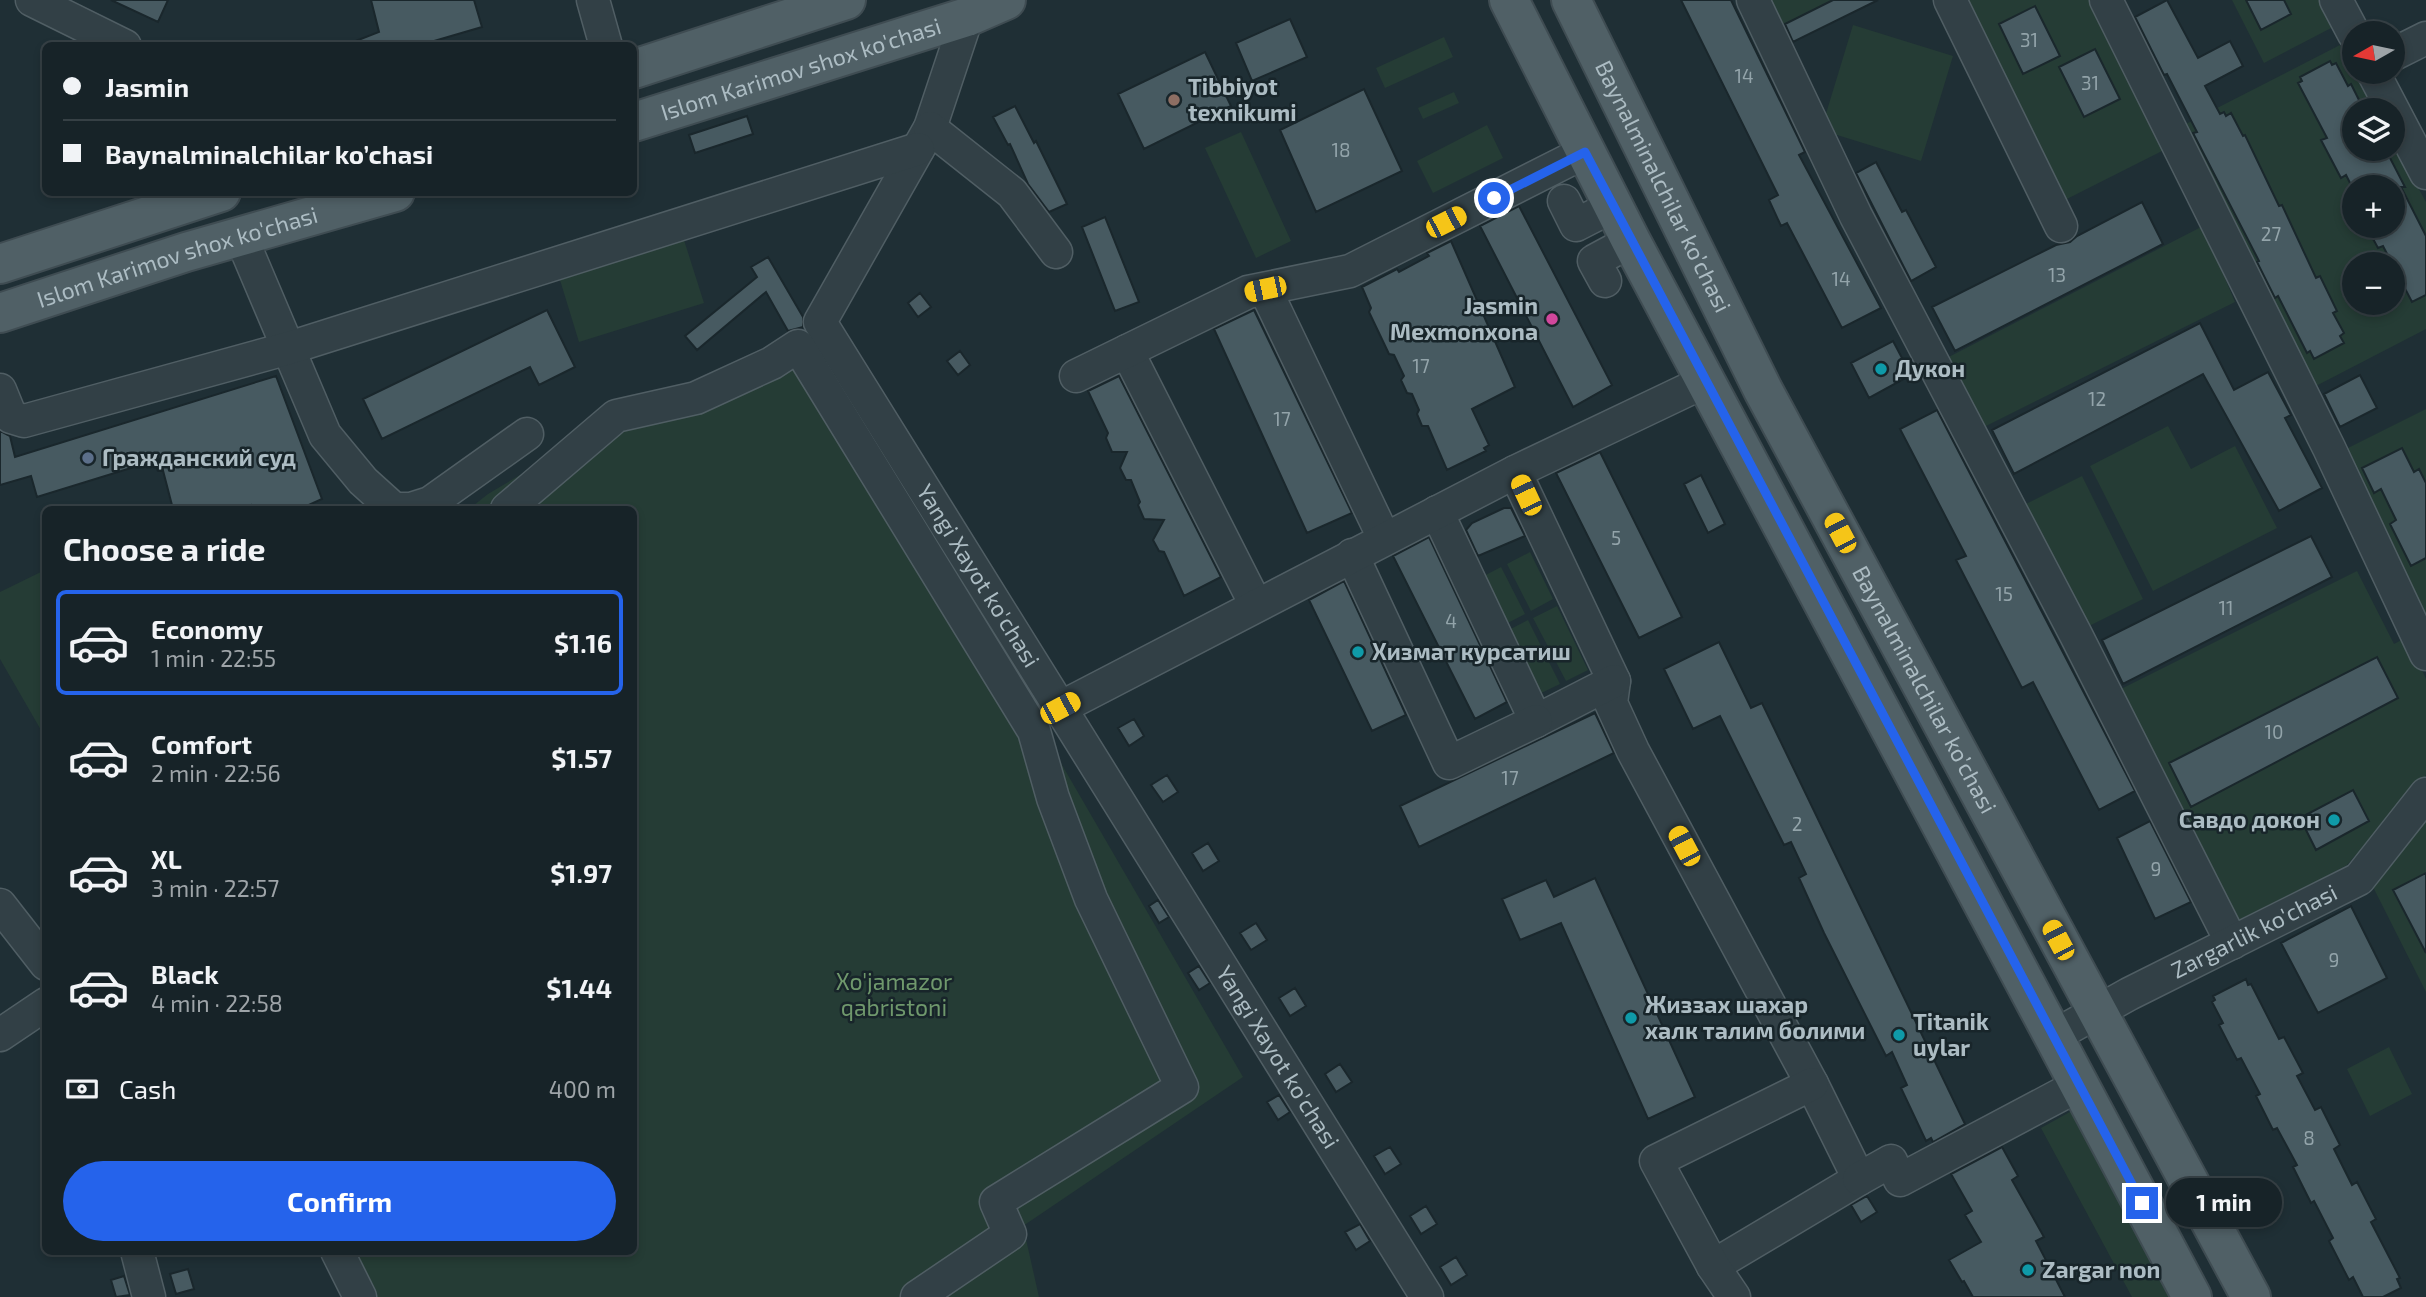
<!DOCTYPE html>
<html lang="en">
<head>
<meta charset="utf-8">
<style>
  :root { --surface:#172328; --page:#202b30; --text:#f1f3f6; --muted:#9ea4a8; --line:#364045; --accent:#2563eb }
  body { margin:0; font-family:"Exo 2",sans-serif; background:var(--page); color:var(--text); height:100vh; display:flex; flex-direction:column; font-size:26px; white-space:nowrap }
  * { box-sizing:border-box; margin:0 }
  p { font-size:23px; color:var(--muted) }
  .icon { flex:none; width:38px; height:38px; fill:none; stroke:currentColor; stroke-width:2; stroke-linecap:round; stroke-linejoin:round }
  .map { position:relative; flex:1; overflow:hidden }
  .side { position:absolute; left:42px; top:506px; width:595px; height:749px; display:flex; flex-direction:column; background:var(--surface); border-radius:10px; box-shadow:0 4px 10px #0003,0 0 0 2px var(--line) }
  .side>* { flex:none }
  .hud { position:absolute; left:42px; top:42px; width:595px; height:154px; border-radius:10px; box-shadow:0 4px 10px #0003,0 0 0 2px var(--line); display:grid; align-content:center; height:154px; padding:0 21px; background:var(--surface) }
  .needle { width:46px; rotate:261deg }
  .controls { position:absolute; left:2342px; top:21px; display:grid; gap:14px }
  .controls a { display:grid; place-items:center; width:63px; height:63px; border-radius:50%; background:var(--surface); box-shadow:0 4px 10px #0003,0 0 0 2px var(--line); font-size:35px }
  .end { position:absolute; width:32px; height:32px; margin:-16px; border:9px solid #2563eb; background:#fff; box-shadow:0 0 0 4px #fff }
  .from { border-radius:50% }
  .bubble { position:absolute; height:49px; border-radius:24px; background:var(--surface); box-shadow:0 4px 10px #0003,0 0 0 2px var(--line); font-size:23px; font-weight:700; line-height:49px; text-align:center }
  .car { position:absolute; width:21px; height:42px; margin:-21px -10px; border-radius:9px; box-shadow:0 0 5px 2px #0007; background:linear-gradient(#f5c518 24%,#345 0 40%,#f5c518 0 76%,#345 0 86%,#f5c518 0) }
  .hud b { display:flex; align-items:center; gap:24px; height:66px; font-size:26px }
  .hud b+b { border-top:2px solid var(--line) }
  .hud i { width:18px; height:18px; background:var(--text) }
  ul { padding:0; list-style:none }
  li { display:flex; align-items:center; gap:21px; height:105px; margin:0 14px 10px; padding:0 7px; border:4px solid transparent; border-radius:10px }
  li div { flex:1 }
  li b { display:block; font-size:26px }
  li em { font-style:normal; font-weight:700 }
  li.active { border-color:var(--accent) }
  li>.icon { width:63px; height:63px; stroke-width:1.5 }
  h2 { padding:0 21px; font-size:32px; line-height:84px }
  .pay { display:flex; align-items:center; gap:18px; height:77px; padding:0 21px; font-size:26px }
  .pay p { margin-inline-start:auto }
  .action { display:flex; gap:14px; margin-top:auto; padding:14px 21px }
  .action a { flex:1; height:80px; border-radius:42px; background:var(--accent); color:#fff; font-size:28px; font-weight:700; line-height:80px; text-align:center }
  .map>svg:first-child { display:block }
  .green { fill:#253c35; fill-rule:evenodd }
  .building { fill:#475a61; stroke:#1a272c; stroke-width:2 }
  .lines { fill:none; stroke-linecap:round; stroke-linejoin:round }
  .minor-casing { stroke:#505e64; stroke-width:35 }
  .major-casing { stroke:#3f4c52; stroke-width:42 }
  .minor { stroke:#324046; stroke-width:32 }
  .major { stroke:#506066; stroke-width:38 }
  .route { stroke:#2563eb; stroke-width:9 }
  .education-dot { fill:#8d6e63; stroke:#18252a; stroke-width:2.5 }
  .hotel-dot { fill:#d1479c; stroke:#18252a; stroke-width:2.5 }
  .culture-dot { fill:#0f9aa8; stroke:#18252a; stroke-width:2.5 }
  .service-dot { fill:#5c6f8a; stroke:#18252a; stroke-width:2.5 }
  .labels { text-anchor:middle; stroke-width:5; stroke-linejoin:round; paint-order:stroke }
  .number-label { font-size:19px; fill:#93a4aa }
  .street-label { font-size:23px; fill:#acbcc3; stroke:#18252a }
  .poi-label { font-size:23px; font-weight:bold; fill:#acbcc3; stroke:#18252a; text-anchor:start }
  .park-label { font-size:23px; fill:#6f986c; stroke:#18252a }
</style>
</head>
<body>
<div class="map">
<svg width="2426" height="1297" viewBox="0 0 2426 1297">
  <rect width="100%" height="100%" fill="#1f2f35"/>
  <path class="green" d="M 1770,0 L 1833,0 L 1782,25 Z
    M 1956,0 L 2091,0 L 2166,149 L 2057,204 Z
    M 2232,0 L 2324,0 L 2337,25 L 2264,63 Z
    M 1853,25 L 1953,56 L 1921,161 L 1821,130 Z
    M 1444,37 L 1453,57 L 1385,88 L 1376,68 Z
    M 2340,45 L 2376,110 L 2354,110 L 2354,149 L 2392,149 L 2392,140 L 2426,202 L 2426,329 L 2314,387 L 2178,128 ZM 2354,187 L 2392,187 L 2392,226 L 2354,226 ZM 2354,264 L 2392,264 L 2392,303 L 2354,303 Z
    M 1454,92 L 1459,103 L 1423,119 L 1418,108 Z
    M 1487,125 L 1503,158 L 1433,193 L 1417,161 Z
    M 1241,132 L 1291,241 L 1256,258 L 1205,148 Z
    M 2203,226 L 2235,302 L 1978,430 L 1939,362 Z
    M 684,240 L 704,303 L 579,342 L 560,280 Z
    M 808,336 L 1040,727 L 1243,1077 L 1023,1226 L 1039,1297 L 345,1297 L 322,1251 L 634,1251 L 634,509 L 469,509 L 488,494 L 621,415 Z
    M 2426,409 L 2426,630 L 2342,451 Z
    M 2168,426 L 2191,469 L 2235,446 L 2277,528 L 2153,591 L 2090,466 Z
    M 2082,476 L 2143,599 L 2079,631 L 2018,508 Z
    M 1530,552 L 1553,599 L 1531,611 L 1507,564 Z
    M 1501,567 L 1525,614 L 1502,626 L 1478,579 Z
    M 45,570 L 45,737 L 0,659 L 0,592 Z
    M 2357,571 L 2394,644 L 2407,637 L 2426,679 L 2426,775 L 2347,865 L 2235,927 L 2117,691 Z
    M 1557,606 L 1588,670 L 1566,681 L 1533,618 Z
    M 1528,620 L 1560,684 L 1537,695 L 1505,632 Z
    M 2426,810 L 2426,992 L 2369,879 Z
    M 2389,1047 L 2412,1094 L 2370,1116 L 2347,1069 Z
    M 2077,1108 L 2177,1297 L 2132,1297 L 2041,1128 Z"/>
  <path class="building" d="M 111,0 L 168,0 L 158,22 Z
    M 371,0 L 474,0 L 482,27 L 417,46 L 348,46 L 348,44 L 379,32 Z
    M 1681,0 L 1731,0 L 1805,152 L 1799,155 L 1881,308 L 1842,328 L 1787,223 L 1781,226 L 1769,200 L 1778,195 Z
    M 1833,0 L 1878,0 L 1793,42 L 1785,24 Z
    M 2167,0 L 2198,58 L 2230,41 L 2243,66 L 2205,86 L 2220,114 L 2224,112 L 2226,116 L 2231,113 L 2243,136 L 2245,135 L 2279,206 L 2282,205 L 2316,278 L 2320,276 L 2337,311 L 2333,313 L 2344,333 L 2340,336 L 2344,343 L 2314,359 L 2310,351 L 2307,353 L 2278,296 L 2275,298 L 2257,262 L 2259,261 L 2193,133 L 2197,132 L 2167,74 L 2164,75 L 2135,17 Z
    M 2246,0 L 2284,0 L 2291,14 L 2261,30 Z
    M 2035,6 L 2060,56 L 2023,74 L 1999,24 Z
    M 1290,19 L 1307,57 L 1252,81 L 1236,43 Z
    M 2095,49 L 2120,99 L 2084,117 L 2059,67 Z
    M 1205,52 L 1231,106 L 1144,149 L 1118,94 Z
    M 2330,61 L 2332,65 L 2336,63 L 2348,86 L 2351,84 L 2364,110 L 2354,110 L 2354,149 L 2381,149 L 2384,156 L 2388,154 L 2405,187 L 2401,187 L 2426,236 L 2426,295 L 2412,302 L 2383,246 L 2378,248 L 2366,226 L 2392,226 L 2392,187 L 2352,187 L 2346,175 L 2341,178 L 2321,140 L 2327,138 L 2298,83 L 2302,81 L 2300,77 Z
    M 1364,89 L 1402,171 L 1316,212 L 1280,130 Z
    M 1015,106 L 1034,143 L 1036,141 L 1067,204 L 1049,212 L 1028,184 L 1010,144 L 1008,145 L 993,117 Z
    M 747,116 L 753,134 L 695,153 L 689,135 Z
    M 1876,162 L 1902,212 L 1906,210 L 1936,267 L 1911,281 L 1856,173 Z
    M 2142,202 L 2163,244 L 1955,351 L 1932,307 L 2056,245 L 2070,242 L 2077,236 Z
    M 1519,206 L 1612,385 L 1573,407 L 1480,226 Z
    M 1105,217 L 1139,302 L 1115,311 L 1082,227 Z
    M 1451,241 L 1515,387 L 1472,409 L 1489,445 L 1484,448 L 1486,451 L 1447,470 L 1428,426 L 1422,426 L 1417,414 L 1419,410 L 1412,394 L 1407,393 L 1401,380 L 1404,376 L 1394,355 L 1389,354 L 1369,312 L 1371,308 L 1362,287 L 1397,269 L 1399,272 L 1429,256 L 1427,253 Z
    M 768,257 L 803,317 L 803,327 L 788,331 L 766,292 L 697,350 L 685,336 L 757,277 L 751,267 Z
    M 920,293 L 931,307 L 918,317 L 908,303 Z
    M 547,310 L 575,367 L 539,385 L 530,367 L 382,439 L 363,399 Z
    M 1254,310 L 1352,513 L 1307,533 L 1214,329 Z
    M 2200,323 L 2234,390 L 2268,372 L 2291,415 L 2285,418 L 2322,488 L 2279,511 L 2203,374 L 2014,474 L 1992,430 Z
    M 1893,341 L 1911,375 L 1869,398 L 1851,363 Z
    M 960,351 L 970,365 L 958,375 L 947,361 Z
    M 2360,375 L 2377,408 L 2340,427 L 2324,394 Z
    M 276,376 L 322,499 L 300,509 L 252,509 L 251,505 L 236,509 L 173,509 L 160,459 L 37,497 L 31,476 L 0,485 L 0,431 L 10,436 L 15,457 Z
    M 1119,376 L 1221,577 L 1184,596 L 1164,552 L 1159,551 L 1153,540 L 1164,520 L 1144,519 L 1138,505 L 1140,502 L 1131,480 L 1126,480 L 1120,468 L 1127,452 L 1112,452 L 1106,438 L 1108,433 L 1088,391 Z
    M 1937,410 L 2135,791 L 2099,810 L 2033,682 L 2022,688 L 1956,560 L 1966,556 L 1900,429 Z
    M 2402,448 L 2414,472 L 2419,469 L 2426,483 L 2426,558 L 2411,566 L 2390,524 L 2396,520 L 2381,489 L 2374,493 L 2362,468 Z
    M 1600,452 L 1682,617 L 1639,638 L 1556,473 Z
    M 1701,475 L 1725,524 L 1708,533 L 1684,484 Z
    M 1504,508 L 1511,508 L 1525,536 L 1478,556 L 1466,530 L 1472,523 Z
    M 2311,536 L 2332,577 L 2123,684 L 2102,640 Z
    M 1429,537 L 1507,702 L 1475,719 L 1393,556 Z
    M 1344,581 L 1406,715 L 1372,731 L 1309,600 Z
    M 1719,642 L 1751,708 L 1762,703 L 1965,1124 L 1933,1142 L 1931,1138 L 1926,1141 L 1901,1088 L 1907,1085 L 1892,1052 L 1886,1056 L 1824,933 L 1799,878 L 1806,874 L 1791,842 L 1784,845 L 1720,716 L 1693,729 L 1664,669 Z
    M 2377,657 L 2398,698 L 2191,807 L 2169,763 Z
    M 1595,713 L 1614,753 L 1419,847 L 1400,806 Z
    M 1134,719 L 1144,736 L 1129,746 L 1118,728 Z
    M 1167,775 L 1178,792 L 1163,802 L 1151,785 Z
    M 2353,790 L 2369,821 L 2316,850 L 2300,818 Z
    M 2150,821 L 2191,902 L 2155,919 L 2117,838 Z
    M 1208,843 L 1219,861 L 1203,871 L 1192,853 Z
    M 2426,873 L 2426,953 L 2393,890 Z
    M 1595,878 L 1695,1097 L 1648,1119 L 1561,923 L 1520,940 L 1502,899 L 1546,880 L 1554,897 Z
    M 1158,900 L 1169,917 L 1159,923 L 1149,906 Z
    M 2351,906 L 2387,978 L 2318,1013 L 2281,943 Z
    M 1256,923 L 1267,940 L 1251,950 L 1240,933 Z
    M 1199,966 L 1210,983 L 1199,990 L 1188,973 Z
    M 2246,979 L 2248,985 L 2251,984 L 2279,1039 L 2284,1037 L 2303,1073 L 2297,1076 L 2315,1110 L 2321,1107 L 2340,1145 L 2334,1149 L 2352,1185 L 2357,1182 L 2376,1219 L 2371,1222 L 2400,1278 L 2397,1279 L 2401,1288 L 2383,1297 L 2363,1297 L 2353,1277 L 2349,1280 L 2329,1241 L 2333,1238 L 2314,1201 L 2311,1203 L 2293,1167 L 2297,1165 L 2277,1128 L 2273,1130 L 2256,1096 L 2260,1094 L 2241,1058 L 2237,1060 L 2219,1025 L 2223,1023 L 2212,1002 L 2215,1000 L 2213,996 Z
    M 1295,988 L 1306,1006 L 1290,1016 L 1279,998 Z
    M 1340,1064 L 1352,1082 L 1336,1092 L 1325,1074 Z
    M 1279,1095 L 1290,1112 L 1278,1120 L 1267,1102 Z
    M 1390,1147 L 1401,1164 L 1385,1174 L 1374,1156 Z
    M 2002,1147 L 2018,1176 L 2012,1180 L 2044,1237 L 2036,1241 L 2065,1297 L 1973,1297 L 1964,1281 L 1962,1282 L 1949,1260 L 1981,1242 L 1965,1215 L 1972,1211 L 1951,1174 Z
    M 1867,1196 L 1877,1212 L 1861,1222 L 1851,1205 Z
    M 1426,1206 L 1437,1224 L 1421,1234 L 1410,1216 Z
    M 1360,1224 L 1370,1241 L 1356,1250 L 1345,1232 Z
    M 1456,1257 L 1467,1275 L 1451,1285 L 1440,1267 Z
    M 188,1269 L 194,1289 L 176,1294 L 170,1274 Z
    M 124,1276 L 130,1295 L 116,1297 L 111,1280 Z"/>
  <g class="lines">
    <g class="minor-casing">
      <g id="minor">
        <path d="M 32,0 L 125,46"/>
        <path d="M 593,0 L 606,46"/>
        <path d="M 1753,0 L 1856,216 L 2076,635 L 2232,943"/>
        <path d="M 1950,0 L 2061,226"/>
        <path d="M 2106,0 L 2329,448 L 2426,654"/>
        <path d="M 2336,0 L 2354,34"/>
        <path id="s1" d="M 967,17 L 930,128 L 820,322 L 1427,1297"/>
        <path d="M 2392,55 L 2426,38"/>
        <path d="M 2373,72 L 2426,173"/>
        <path d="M 930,128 L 1012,193 L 1056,252"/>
        <path d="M 1564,201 L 1576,225 L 1613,206"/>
        <path d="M 241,237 L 325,435 L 363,481 L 394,509 L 411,509 L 430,503 L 527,434"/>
        <path d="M 1605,281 L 1594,261 L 1631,241"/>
        <path d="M 1265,289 L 1384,538"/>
        <path d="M 1127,351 L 1256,605"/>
        <path d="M 1076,376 L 1248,292 L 1350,271 L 1585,152"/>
        <path d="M 0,390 L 11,417 L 24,421 L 289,348 L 918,149"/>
        <path d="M 1515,472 L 1614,681 L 1611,703 L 1633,751 L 1812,1084 L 1859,1179 L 1713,1266"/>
        <path d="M 507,509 L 616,416 L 696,398 L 772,363 L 798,346 L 1034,731 L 1053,798 L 1091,899 L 1182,1087 L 996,1202 L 1010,1234 L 917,1297"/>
        <path d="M 1437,512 L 1536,721 L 1614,681"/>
        <path d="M 1352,555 L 1449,763 L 1536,721"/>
        <path d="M 1060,708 L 1515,472 L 1706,381"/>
        <path d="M 0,905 L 46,964"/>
        <path d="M 0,1035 L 46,1004"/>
        <path id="s2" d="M 2054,1036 L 2129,994 L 2359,879 L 2426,794"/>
        <path d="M 1859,1179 L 1891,1161 L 1900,1180 L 2079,1085"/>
        <path d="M 137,1251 L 149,1297"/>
        <path d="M 337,1251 L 360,1297"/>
        <path d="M 1734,1297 L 1713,1266 L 1656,1161 L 1812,1084"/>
      </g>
    </g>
    <g class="major-casing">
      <g id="major">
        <path d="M 1509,0 L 1631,241 L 2192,1297"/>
        <path id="s3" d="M 1571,0 L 1763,390 L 2251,1297"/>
        <path d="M 634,69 L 846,0"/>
        <path id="s4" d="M 634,122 L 967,17 L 1006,0"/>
        <path d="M 0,264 L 221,192"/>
        <path id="s5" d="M 0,313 L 186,252 L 395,192"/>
      </g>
    </g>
    <use href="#minor" class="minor"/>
    <use href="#major" class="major"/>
  </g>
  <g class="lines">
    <path class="route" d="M 1494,198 L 1585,152 L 2142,1203"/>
  </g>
  <circle class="education-dot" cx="1174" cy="100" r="7"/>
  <circle class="hotel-dot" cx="1552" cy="319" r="7"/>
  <g class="culture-dot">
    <circle cx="1881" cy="369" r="7"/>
    <circle cx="1358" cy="652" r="7"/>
    <circle cx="2334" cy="820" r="7"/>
    <circle cx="1631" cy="1018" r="7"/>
    <circle cx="1899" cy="1035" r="7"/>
    <circle cx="2028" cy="1270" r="7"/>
  </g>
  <circle class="service-dot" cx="88" cy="458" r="7"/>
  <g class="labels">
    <g class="number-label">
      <text x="2029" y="47">31</text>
      <text x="1744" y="83">14</text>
      <text x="2090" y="90">31</text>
      <text x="1341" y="157">18</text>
      <text x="2271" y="241">27</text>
      <text x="2057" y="282">13</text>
      <text x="1841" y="286">14</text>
      <text x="1421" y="373">17</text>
      <text x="2097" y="406">12</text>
      <text x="1282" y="426">17</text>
      <text x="1616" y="545">5</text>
      <text x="2004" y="601">15</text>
      <text x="2226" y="615">11</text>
      <text x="1451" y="628">4</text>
      <text x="2274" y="739">10</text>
      <text x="1510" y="785">17</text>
      <text x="1797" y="831">2</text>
      <text x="2156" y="876">9</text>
      <text x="2334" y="967">9</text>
      <text x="2309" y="1145">8</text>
    </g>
    <g class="street-label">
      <text dy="8" stroke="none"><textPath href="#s4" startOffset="175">Islom Karimov shox ko'chasi</textPath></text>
      <text dy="8" stroke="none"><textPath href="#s3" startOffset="208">Baynalminalchilar ko’chasi</textPath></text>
      <text dy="8" stroke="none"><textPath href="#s5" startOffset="186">Islom Karimov shox ko'chasi</textPath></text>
      <text dy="8" stroke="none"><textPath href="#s1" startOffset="639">Yangi Xayot ko'chasi</textPath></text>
      <text dy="8" stroke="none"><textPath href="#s3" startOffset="775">Baynalminalchilar ko’chasi</textPath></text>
      <text dy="8" stroke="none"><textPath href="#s2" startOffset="226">Zargarlik ko'chasi</textPath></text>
      <text dy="8" stroke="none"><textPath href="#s1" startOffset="1206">Yangi Xayot ko'chasi</textPath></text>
    </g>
    <g class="poi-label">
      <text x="1188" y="95">Tibbiyot<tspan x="1188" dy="26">texnikumi</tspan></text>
      <text x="1538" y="314" text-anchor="end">Jasmin<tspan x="1538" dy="26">Mexmonxona</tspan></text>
      <text x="1895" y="377">Дукон</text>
      <text x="102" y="466">Гражданский суд</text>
      <text x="1372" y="660">Хизмат курсатиш</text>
      <text x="2320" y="828" text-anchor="end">Cавдо докон</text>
      <text x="1645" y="1013">Жиззах шахар<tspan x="1645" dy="26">халк талим болими</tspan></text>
      <text x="1913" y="1030">Titanik<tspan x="1913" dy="26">uylar</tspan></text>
      <text x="2042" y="1278">Zargar non</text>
    </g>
    <g class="park-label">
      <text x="894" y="990">Xo'jamazor<tspan x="894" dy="26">qabristoni</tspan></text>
    </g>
  </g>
</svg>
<div class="controls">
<a><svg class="needle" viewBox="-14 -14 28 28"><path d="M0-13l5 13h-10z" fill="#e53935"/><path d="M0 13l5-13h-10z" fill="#9ea4a8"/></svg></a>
<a><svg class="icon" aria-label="layers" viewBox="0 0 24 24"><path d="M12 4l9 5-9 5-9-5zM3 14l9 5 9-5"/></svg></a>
<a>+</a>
<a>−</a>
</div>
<i class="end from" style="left:1494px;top:198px"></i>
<i class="end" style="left:2142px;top:1203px"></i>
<div class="bubble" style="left:2166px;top:1178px;width:116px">1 min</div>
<i class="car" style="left:1446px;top:222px;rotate:63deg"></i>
<i class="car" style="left:1265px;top:289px;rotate:258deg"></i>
<i class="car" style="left:1526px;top:495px;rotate:335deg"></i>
<i class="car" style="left:1840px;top:533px;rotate:332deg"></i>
<i class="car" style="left:1060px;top:708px;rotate:62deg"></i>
<i class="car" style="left:1684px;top:846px;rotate:332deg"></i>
<i class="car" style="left:2058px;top:940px;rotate:332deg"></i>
<div class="hud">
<b><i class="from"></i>Jasmin</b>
<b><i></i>Baynalminalchilar ko’chasi</b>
</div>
<section class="side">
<h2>Choose a ride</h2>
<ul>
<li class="active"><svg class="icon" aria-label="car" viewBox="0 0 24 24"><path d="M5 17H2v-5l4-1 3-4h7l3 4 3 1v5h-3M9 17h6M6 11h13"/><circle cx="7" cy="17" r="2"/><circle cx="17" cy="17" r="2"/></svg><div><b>Economy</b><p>1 min · 22:55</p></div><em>$1.16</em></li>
<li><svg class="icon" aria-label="car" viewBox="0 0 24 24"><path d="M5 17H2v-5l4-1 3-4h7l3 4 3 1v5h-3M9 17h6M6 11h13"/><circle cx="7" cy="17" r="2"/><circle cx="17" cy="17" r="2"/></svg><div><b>Comfort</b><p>2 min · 22:56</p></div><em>$1.57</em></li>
<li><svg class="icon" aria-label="car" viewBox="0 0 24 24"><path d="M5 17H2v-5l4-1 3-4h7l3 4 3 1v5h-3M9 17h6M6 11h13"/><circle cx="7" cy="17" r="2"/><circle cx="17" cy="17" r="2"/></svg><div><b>XL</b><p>3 min · 22:57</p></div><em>$1.97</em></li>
<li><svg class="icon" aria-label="car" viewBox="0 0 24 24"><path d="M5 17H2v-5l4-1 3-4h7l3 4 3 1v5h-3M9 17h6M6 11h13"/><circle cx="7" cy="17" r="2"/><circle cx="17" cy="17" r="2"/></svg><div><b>Black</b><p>4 min · 22:58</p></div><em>$1.44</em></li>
</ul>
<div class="pay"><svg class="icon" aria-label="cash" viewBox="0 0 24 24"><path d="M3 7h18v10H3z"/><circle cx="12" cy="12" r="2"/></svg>Cash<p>400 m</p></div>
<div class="action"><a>Confirm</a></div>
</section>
</div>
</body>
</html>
